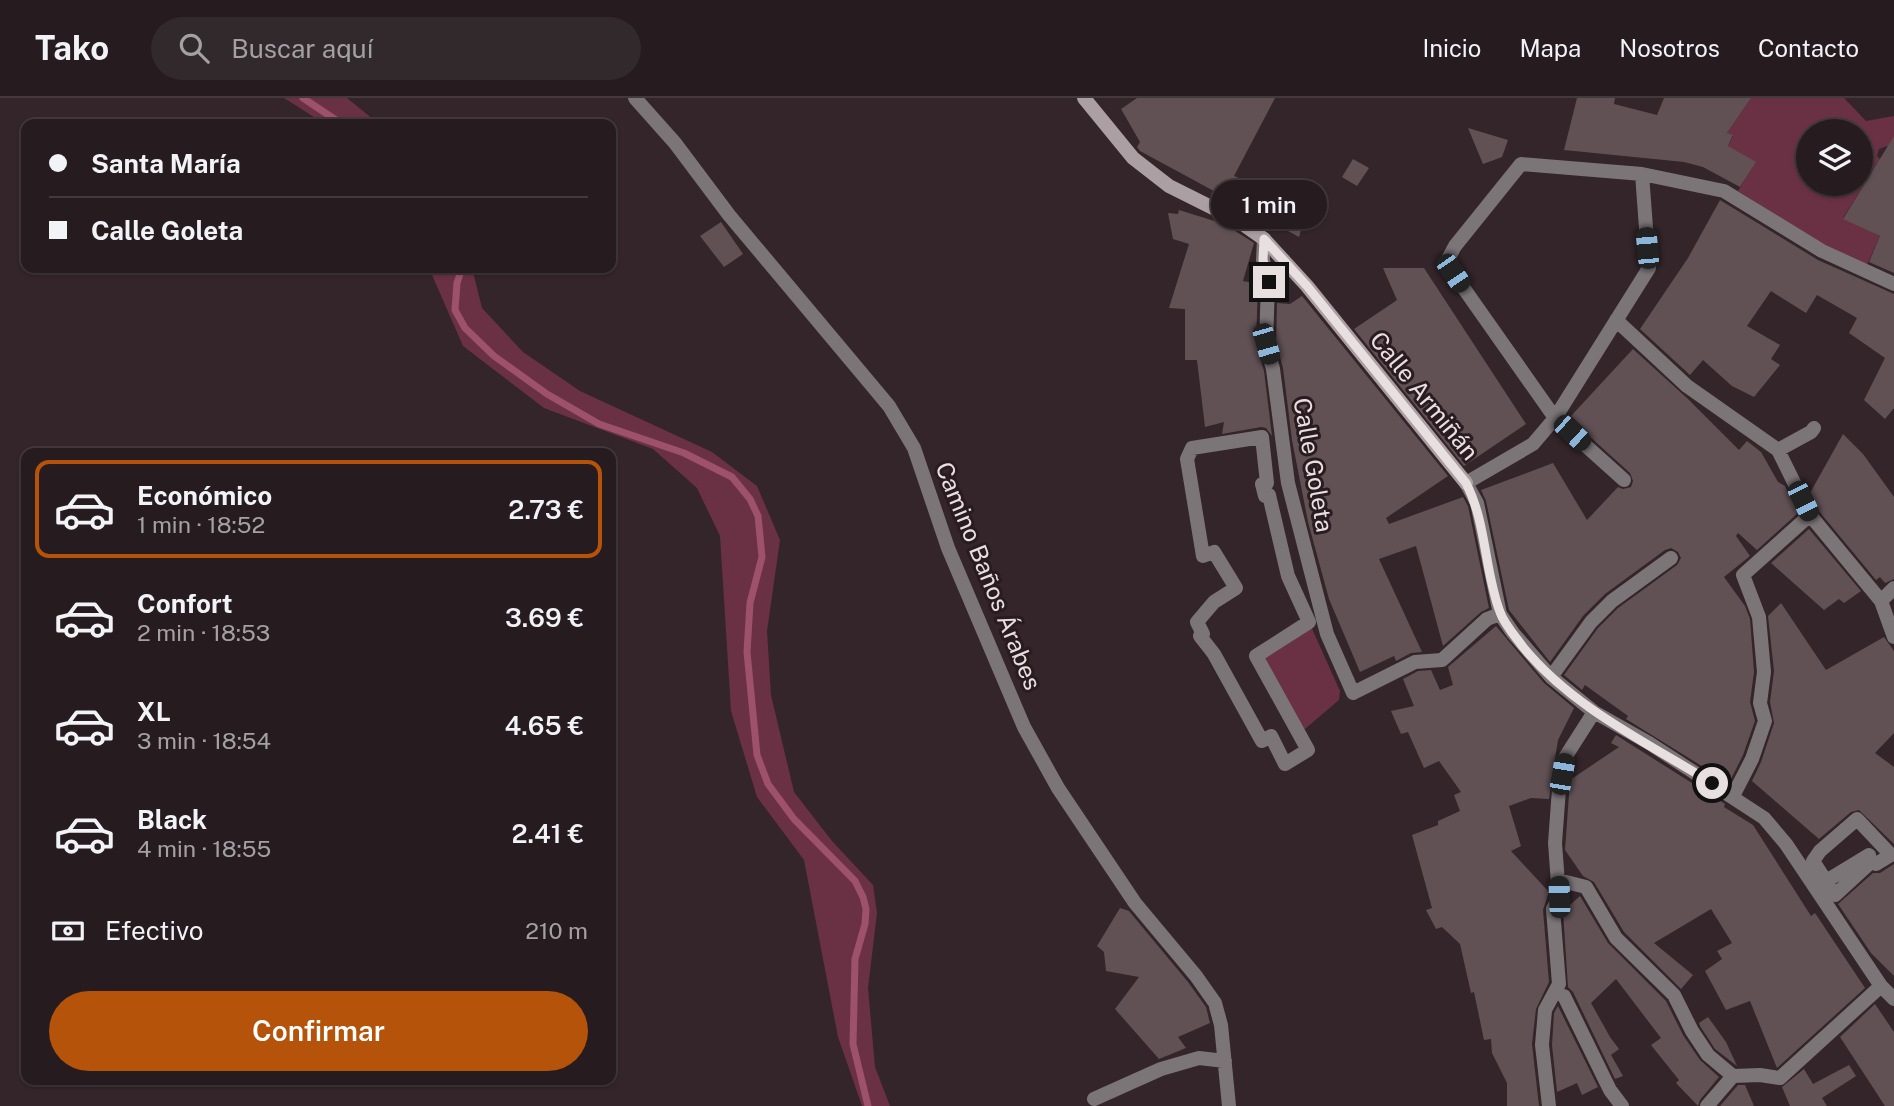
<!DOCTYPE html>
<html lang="es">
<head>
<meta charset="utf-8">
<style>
  :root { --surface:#261c1f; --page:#32292c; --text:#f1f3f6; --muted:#a4a1a4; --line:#423a3d; --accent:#b45309 }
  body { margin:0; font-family:"Public Sans",sans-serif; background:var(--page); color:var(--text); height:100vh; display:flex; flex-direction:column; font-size:26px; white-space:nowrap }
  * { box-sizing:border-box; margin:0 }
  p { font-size:23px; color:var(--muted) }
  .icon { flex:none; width:38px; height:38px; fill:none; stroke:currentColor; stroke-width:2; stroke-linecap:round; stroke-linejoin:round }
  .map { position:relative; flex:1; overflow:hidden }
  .side { position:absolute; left:21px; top:350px; width:595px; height:637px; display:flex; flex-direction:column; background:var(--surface); border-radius:14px; box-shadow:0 2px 5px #0004,0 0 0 2px var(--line) }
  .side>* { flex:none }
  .top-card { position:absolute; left:21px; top:21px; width:595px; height:154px; border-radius:14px; box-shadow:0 2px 5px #0004,0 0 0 2px var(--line); display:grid; align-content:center; height:154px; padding:0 28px; background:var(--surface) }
  .buttons { position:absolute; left:1796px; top:21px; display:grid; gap:14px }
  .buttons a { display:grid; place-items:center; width:77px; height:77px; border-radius:50%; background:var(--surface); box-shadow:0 2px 5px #0004,0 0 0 2px var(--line); font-size:35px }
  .end { position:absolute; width:32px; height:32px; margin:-16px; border:9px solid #e8dfe1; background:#111; box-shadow:0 0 0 4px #111 }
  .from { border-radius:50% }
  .bubble { position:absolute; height:49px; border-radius:24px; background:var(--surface); box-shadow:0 2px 5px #0004,0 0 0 2px var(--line); font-size:23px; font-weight:600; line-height:49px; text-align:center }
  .car { position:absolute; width:21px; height:42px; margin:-21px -10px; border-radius:9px; box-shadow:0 0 5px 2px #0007; background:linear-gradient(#222 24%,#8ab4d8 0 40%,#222 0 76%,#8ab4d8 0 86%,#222 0) }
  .top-card b { display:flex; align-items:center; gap:24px; height:66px; font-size:26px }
  .top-card b+b { border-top:2px solid var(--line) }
  .top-card i { width:18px; height:18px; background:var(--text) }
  ul { padding:12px 0 0; list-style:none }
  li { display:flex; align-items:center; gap:21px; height:98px; margin:0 14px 10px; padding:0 14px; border:4px solid transparent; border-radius:14px }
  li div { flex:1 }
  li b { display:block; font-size:26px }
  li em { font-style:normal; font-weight:600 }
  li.on { border-color:var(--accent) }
  li>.icon { width:63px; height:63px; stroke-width:1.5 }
  .pay { display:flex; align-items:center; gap:18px; height:77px; padding:0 28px; font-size:26px }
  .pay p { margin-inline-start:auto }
  .action { display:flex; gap:14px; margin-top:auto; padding:14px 28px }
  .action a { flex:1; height:80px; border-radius:42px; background:var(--accent); color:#fff; font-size:28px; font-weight:600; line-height:80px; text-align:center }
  header { display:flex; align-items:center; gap:42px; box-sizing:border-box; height:98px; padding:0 35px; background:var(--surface); border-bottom:2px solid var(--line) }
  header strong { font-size:33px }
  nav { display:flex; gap:38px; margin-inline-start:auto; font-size:24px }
  .search { width:490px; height:63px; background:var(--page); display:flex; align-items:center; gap:18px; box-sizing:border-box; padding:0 24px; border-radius:38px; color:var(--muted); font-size:26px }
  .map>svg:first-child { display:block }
  .green { fill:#6a3144; fill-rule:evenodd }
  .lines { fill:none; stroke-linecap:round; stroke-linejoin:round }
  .stream { stroke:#9e516a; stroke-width:7 }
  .building { fill:#615155 }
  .street { stroke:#7c7577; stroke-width:14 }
  .secondary { stroke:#ac9fa3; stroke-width:14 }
  .route { stroke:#e8dfe1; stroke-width:9 }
  .labels { text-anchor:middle; stroke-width:6; stroke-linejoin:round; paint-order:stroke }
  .street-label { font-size:24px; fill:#e8dfe1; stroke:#291b1f }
</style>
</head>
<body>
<header>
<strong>Tako</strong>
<div class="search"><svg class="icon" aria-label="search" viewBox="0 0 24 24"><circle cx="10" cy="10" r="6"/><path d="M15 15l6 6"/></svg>Buscar aquí</div>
<nav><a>Inicio</a><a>Mapa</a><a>Nosotros</a><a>Contacto</a></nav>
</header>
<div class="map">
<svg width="1894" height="1008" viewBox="0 0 1894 1008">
  <rect width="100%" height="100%" fill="#332529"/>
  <path class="green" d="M 284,0 L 347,0 L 379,26 L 325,26 Z
    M 1751,0 L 1844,0 L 1866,23 L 1894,18 L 1894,59 L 1887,48 L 1879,51 L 1877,58 L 1880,61 L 1843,120 L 1880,138 L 1867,167 L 1822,146 L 1738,93 L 1755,65 L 1717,71 L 1733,38 L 1727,35 ZM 1808,33 L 1860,33 L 1860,86 L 1808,86 Z
    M 429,170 L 472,170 L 482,210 L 523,254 L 580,293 L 712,354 L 757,388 L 780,442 L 767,533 L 771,597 L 794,694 L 832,743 L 873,787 L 877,815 L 868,890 L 875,969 L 890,1008 L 862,1008 L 838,939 L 804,762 L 757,699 L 731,613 L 720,438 L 697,390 L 653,351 L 544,310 L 463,248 Z
    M 1309,524 L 1340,593 L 1339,602 L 1299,636 L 1256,558 Z"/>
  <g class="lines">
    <path class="stream" d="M 303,0 L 342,26
      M 462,170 L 457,185 L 455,212 L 465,230 L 494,258 L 547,296 L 599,326 L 684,355 L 732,379 L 750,401 L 758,418 L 762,459 L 750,505 L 747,554 L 757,657 L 768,686 L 794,721 L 855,783 L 863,799 L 866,811 L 865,826 L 855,861 L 853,946 L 868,1008"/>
  </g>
  <path class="building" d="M 1137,0 L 1275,0 L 1234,78 L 1283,99 L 1286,93 L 1310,101 L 1299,139 L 1140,53 L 1137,49 L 1140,44 L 1121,11 Z
    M 1577,0 L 1615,0 L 1614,6 L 1657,17 L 1664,0 L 1751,0 L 1727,35 L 1733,37 L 1728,48 L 1756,64 L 1740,89 L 1703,69 L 1684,64 L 1564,52 Z
    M 1468,30 L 1508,42 L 1502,59 L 1483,66 Z
    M 1894,38 L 1894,175 L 1869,164 L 1880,138 L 1843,121 Z
    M 1353,61 L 1369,70 L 1357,88 L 1342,79 Z
    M 1720,102 L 1818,162 L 1894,196 L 1894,310 L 1885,321 L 1864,302 L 1885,260 L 1849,235 L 1857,220 L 1817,197 L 1806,215 L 1771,193 L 1747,228 L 1780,247 L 1771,261 L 1780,267 L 1754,299 L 1732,288 L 1703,262 L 1690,277 L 1640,231 L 1688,160 Z
    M 1179,112 L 1224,126 L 1254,145 L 1243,183 L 1258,186 L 1256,246 L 1264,273 L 1272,338 L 1266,330 L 1261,329 L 1222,336 L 1224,324 L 1205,329 L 1197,262 L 1185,262 L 1185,211 L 1169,210 L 1189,146 L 1173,141 L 1168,115 L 1178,116 Z
    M 721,124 L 743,156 L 724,169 L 700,138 Z
    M 1383,170 L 1424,170 L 1526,326 L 1464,368 L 1354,231 L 1397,202 Z
    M 1302,198 L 1448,378 L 1386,420 L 1389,426 L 1463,399 L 1468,408 L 1489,510 L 1481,514 L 1443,548 L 1416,448 L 1379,461 L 1422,554 L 1411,555 L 1396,563 L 1394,558 L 1360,574 L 1329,501 L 1308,424 L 1292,342 L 1283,270 L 1276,245 L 1277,205 L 1290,206 Z
    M 1633,251 L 1688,301 L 1739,352 L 1747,343 L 1761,354 L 1778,384 L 1785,388 L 1798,415 L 1757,452 L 1738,435 L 1736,438 L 1750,458 L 1724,479 L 1745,508 L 1750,521 L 1754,574 L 1750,604 L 1755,623 L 1743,657 L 1729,685 L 1626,621 L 1628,618 L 1585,587 L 1582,592 L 1564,577 L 1598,530 L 1618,510 L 1677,467 L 1681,460 L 1678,454 L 1671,450 L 1665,452 L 1605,496 L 1583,518 L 1550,564 L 1509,512 L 1486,403 L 1481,392 L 1553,365 L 1587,422 L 1618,389 L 1623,391 L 1631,389 L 1633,383 L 1630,375 L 1588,337 L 1589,335 L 1571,318 Z
    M 1843,336 L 1863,356 L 1894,399 L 1894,481 L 1885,485 L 1880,479 L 1876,482 L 1818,412 L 1810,395 Z
    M 1809,431 L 1861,493 L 1844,505 L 1839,501 L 1824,512 L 1771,465 Z
    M 1781,505 L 1826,572 L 1884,539 L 1894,553 L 1894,635 L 1875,655 L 1894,669 L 1894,746 L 1859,712 L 1851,714 L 1819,741 L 1752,683 L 1761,664 L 1774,625 L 1770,604 L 1774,573 L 1768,518 Z
    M 1496,528 L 1544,585 L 1574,610 L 1558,642 L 1549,701 L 1531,700 L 1509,708 L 1521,748 L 1511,753 L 1549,794 L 1543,812 L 1549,884 L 1536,911 L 1532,946 L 1539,1008 L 1507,1008 L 1507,985 L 1492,955 L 1491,941 L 1484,942 L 1474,894 L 1471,895 L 1460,846 L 1442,829 L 1436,831 L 1426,812 L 1432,810 L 1412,737 L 1438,727 L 1438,723 L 1460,713 L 1454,697 L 1461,694 L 1439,663 L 1424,670 L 1408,634 L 1401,636 L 1391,613 L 1414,608 L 1403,581 L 1418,573 L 1431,572 L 1440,592 L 1453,587 L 1448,569 Z
    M 1616,637 L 1725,706 L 1724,709 L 1753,727 L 1811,818 L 1815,815 L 1865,890 L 1777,970 L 1750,903 L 1726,912 L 1705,873 L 1722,861 L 1717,853 L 1732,845 L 1711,811 L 1654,845 L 1693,877 L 1681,891 L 1624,834 L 1594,784 L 1583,778 L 1565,752 L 1570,682 L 1619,649 L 1611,645 Z
    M 1894,766 L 1894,878 L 1871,855 L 1838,806 L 1873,775 L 1880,775 Z
    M 1580,798 L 1608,845 L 1666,903 L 1683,937 L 1700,962 L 1719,979 L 1700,1002 L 1698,1008 L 1676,985 L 1679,982 L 1651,947 L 1661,940 L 1616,881 L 1591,905 L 1610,939 L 1619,951 L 1611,957 L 1623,978 L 1615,981 L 1573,894 L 1568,889 L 1563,813 Z
    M 1120,810 L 1129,813 L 1188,884 L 1206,909 L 1210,925 L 1178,939 L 1186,950 L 1159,961 L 1115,911 L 1139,879 L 1106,873 L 1104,854 L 1097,848 Z
    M 1875,906 L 1894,934 L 1894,1008 L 1885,1008 L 1840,939 Z
    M 1558,908 L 1598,989 L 1582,997 L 1577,985 L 1557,994 L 1552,947 L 1554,915 Z
    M 1708,919 L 1726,944 L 1737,968 L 1715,951 L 1700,928 L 1699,925 Z
    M 1849,967 L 1856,978 L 1822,1000 L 1827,1008 L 1790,1008 L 1782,989 L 1804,971 L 1813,986 Z
    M 1738,987 L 1745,987 L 1754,1008 L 1720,1008 Z"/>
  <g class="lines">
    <path class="street" d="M 635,0 L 675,45 L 729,117 L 889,308 L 914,350 L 948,450 L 1024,629 L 1058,690 L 1135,805 L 1196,878 L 1215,905 L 1221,927 L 1229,1008
      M 1642,76 L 1649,170 L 1555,320 L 1533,346 L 1466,385 L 1477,405 L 1500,516 L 1513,535 L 1551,579 L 1594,614 L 1649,645 L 1764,720 L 1786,746 L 1881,888 L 1894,901
      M 1264,141 L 1263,162 L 1268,184 L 1266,246 L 1273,271 L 1288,385 L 1327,536 L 1353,595 L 1415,564 L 1442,562 L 1487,521 L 1500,516
      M 1616,222 L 1687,288 L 1778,352 L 1810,417 L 1881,503 L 1894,539
      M 1262,339 L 1267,385 L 1262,386 L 1265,398 L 1269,397 L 1288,478 L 1309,524 L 1256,558 L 1308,652 L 1285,666 L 1271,638 L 1262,643 L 1214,556 L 1200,538 L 1203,536 L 1197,524 L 1214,504 L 1236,490 L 1214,454 L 1203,458 L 1187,361 L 1192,350 Z
      M 1778,352 L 1811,334 L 1814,330
      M 1624,382 L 1555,320 L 1453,175 L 1448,161 L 1455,148 L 1521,66 L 1642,76 L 1724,93 L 1822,153 L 1894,186
      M 1881,503 L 1894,490
      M 1551,579 L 1591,524 L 1612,503 L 1671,460
      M 1733,698 L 1752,661 L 1765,623 L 1760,605 L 1764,574 L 1759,519 L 1743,477 L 1810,417
      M 1857,721 L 1891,757 L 1876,766 L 1872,763 L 1835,797 L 1813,763 L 1820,753 Z
      M 1558,782 L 1586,789 L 1616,840 L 1674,897 L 1692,933 L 1708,957 L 1733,978
      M 1818,788 L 1869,757
      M 1564,898 L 1610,992 L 1622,1008
      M 1094,1001 L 1161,971 L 1199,960 L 1225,963
      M 1549,1008 L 1542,947 L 1545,912 L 1559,886 L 1553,811 L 1559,799 L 1555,745 L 1559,691 L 1564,661 L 1594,614
      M 1707,1008 L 1733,978 L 1760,977 L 1780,980 L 1881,888"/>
    <path class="secondary" d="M 1084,0 L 1133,60 L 1169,88 L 1237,122 L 1264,141 L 1307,188 L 1466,385"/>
  </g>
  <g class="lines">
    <path class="route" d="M 1269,184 L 1263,162 L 1264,141 L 1307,188 L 1466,385 C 1487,426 1484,472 1500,514 C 1504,526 1515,538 1523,549 C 1573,610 1646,644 1712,685"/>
  </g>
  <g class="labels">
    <g class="street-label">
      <text transform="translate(1424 298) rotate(51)" y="8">Calle Armiñán</text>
      <text transform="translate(1313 367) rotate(80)" y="8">Calle Goleta</text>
      <text transform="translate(988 478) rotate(68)" y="8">Camino Baños Árabes</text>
    </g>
  </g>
</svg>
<div class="buttons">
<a><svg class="icon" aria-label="layers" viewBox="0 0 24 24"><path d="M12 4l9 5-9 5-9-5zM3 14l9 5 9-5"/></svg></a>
</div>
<i class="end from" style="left:1712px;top:685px"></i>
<i class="end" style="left:1269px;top:184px"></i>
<div class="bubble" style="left:1211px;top:82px;width:116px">1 min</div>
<i class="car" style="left:1647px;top:150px;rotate:355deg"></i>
<i class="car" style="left:1453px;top:175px;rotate:146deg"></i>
<i class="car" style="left:1266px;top:246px;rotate:164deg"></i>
<i class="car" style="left:1572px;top:335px;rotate:132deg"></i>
<i class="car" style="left:1803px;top:403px;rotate:154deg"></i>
<i class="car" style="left:1562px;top:676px;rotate:10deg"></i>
<i class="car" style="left:1559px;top:799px;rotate:358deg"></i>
<div class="top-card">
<b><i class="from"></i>Santa María</b>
<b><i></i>Calle Goleta</b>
</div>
<section class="side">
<ul>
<li class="on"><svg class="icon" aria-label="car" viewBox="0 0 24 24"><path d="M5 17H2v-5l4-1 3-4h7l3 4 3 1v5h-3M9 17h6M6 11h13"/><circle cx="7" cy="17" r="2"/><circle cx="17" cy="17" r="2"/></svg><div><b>Económico</b><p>1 min · 18:52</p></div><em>2.73 €</em></li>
<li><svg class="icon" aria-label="car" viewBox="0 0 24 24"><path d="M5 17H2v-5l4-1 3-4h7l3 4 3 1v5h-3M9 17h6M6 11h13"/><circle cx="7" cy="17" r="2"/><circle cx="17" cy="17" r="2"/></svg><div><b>Confort</b><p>2 min · 18:53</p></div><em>3.69 €</em></li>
<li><svg class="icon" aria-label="car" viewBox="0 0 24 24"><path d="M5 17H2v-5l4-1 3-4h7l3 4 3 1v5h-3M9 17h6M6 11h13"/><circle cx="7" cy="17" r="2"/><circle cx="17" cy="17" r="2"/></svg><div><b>XL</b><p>3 min · 18:54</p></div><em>4.65 €</em></li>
<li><svg class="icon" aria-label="car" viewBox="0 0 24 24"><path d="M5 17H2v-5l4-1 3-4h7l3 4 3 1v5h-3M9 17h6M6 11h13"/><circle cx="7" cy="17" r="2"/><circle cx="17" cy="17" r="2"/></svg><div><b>Black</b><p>4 min · 18:55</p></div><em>2.41 €</em></li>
</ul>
<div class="pay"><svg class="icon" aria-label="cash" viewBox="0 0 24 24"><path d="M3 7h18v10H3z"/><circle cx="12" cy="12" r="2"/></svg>Efectivo<p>210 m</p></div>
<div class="action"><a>Confirmar</a></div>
</section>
</div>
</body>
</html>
